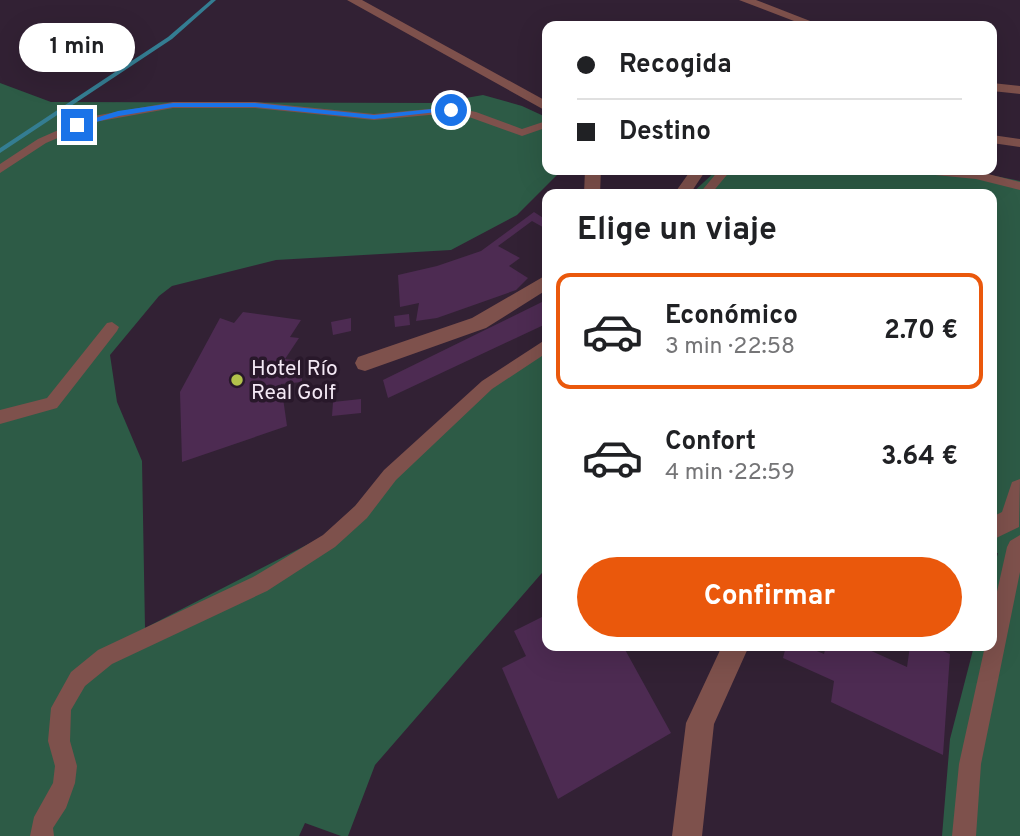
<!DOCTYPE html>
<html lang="es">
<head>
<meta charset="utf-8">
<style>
  :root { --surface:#fff; --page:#f2f2f2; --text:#202124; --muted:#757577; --line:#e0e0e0; --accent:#ea580c }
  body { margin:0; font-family:Overpass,sans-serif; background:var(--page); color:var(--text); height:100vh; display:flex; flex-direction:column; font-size:26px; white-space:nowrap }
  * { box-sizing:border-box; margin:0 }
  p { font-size:23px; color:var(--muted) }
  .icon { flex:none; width:38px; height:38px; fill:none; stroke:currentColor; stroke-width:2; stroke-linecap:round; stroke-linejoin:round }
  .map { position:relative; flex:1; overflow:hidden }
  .drawer { position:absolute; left:542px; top:189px; width:455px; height:462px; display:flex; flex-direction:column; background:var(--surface); border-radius:14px; box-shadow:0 7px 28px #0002 }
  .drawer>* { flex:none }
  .top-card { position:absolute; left:542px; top:21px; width:455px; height:154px; border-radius:14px; box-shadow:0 7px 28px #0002; display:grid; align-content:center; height:154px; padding:0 35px; background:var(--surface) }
  .end { position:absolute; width:32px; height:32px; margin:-16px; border:9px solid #1a73e8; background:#fff; box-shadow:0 0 0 4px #fff }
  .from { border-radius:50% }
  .bubble { position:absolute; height:49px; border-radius:24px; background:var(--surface); box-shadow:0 7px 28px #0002; font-size:23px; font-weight:700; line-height:49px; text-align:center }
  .top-card b { display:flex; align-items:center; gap:24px; height:66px; font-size:26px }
  .top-card b+b { border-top:2px solid var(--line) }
  .top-card i { width:18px; height:18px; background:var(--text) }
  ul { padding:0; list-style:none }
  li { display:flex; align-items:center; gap:21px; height:116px; margin:0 14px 10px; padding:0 21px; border:4px solid transparent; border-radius:14px }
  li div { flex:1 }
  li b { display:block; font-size:26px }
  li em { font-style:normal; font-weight:700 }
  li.current { border-color:var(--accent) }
  li>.icon { width:63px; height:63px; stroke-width:1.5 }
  h2 { padding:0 35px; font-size:32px; line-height:84px }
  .action { display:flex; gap:14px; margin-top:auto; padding:14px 35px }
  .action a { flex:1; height:80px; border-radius:42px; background:var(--accent); color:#fff; font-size:28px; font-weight:700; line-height:80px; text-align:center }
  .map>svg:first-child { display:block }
  .green { fill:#2d5b46 }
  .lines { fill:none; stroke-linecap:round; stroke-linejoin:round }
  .stream { fill:#347d92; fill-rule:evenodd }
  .building { fill:#4d2b52 }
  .lane { fill:#7e514c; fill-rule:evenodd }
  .street { fill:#7e514c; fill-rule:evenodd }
  .route { fill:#1a73e8 }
  .poi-dot { fill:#b2c24b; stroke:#28182a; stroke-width:2.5 }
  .labels { text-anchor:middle; stroke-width:7; stroke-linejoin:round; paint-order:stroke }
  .poi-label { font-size:21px; fill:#f4e9f5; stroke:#28182a; text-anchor:start }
</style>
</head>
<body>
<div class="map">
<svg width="1020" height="836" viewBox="0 0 1020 836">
  <rect width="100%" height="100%" fill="#322134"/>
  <path class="green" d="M 0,83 L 51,102 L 437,103 L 483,95 L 522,106 L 548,118 L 548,170 L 561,171 L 517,215 L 451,250 L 276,260 L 172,286 L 159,296 L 110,355 L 117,402 L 142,461 L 145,628 L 324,536 L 465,401 L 548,338 L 548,566 L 375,765 L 348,836 L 341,836 L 305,823 L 299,836 L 0,836 Z
    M 717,170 L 965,170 L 1020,181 L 1020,836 L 942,836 L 950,739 L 974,646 L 992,646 L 992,576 L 998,553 L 992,555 L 992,194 L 691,194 Z"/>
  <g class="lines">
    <path class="stream" d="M 211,0 L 216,0 L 172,39 L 0,153 L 0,148 L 168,37 Z"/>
  </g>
  <path class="building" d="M 534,212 L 548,221 L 548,230 L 532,221 L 498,246 L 520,258 L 509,266 L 528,278 L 516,290 L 437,318 L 416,321 L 419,303 L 400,307 L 398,275 L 437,266 L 481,251 Z
    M 548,299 L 548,323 L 388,398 L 383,380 Z
    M 243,312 L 301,320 L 290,337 L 299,338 L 285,359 L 302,361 L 302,382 L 281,384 L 287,426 L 182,462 L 180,392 L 220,318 L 234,323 Z
    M 409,314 L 410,325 L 395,327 L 394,316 Z
    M 351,318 L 351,331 L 333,335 L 331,322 Z
    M 361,399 L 361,413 L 332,416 L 333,402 Z
    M 548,614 L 548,646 L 623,646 L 671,733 L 558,799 L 502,668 L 526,656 L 514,631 Z
    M 786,646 L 805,646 L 824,654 L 826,646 L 867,646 L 867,649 L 907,667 L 910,646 L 931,646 L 950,654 L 943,755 L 831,702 L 834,681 L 783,658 Z"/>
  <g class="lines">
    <path class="lane" d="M 173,102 L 255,102 L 374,114 L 451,107 L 476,112 L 522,129 L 546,121 L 548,127 L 522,136 L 469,117 L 451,113 L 374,120 L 255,108 L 173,108 L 95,122 L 46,143 L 0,173 L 0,164 L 38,139 L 88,117 Z
      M 719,170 L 731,170 L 711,194 L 699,194 Z
      M 919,170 L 976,171 L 1020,182 L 1020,190 L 976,179 L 925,174 Z
      M 112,322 L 119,327 L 117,331 L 57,408 L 0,424 L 0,410 L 47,398 L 107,323 Z
      M 548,338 L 548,352 L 492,389 L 396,480 L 367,518 L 335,547 L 267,591 L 112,664 L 85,686 L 71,710 L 70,741 L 77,766 L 75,783 L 66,808 L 53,828 L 54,836 L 30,836 L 34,817 L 53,783 L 55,766 L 48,741 L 51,708 L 71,672 L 98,650 L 253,577 L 323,535 L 355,506 L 384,470 L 482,381 Z
      M 1020,535 L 1020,572 L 981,764 L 976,836 L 952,836 L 959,764 L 985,646 L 992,646 L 992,614 L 1007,547 L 1010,541 Z"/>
    <path class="street" d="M 347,0 L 362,0 L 548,102 L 548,112 Z
      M 739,0 L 756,0 L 823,26 L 807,26 Z
      M 992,83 L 1020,86 L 1020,94 L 992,91 Z
      M 992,135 L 1020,139 L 1020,147 L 992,143 Z
      M 585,170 L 601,170 L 600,194 L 584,194 Z
      M 691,170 L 706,170 L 690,194 L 674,194 Z
      M 548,274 L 548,289 L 486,328 L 365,371 L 358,369 L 355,363 L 358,357 L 472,318 Z
      M 1020,479 L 1019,527 L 992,540 L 992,517 L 1002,512 L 1012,482 Z
      M 722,646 L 749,646 L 714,724 L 702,836 L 672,836 L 686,723 Z"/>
  </g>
  <path class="route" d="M 173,103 L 255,103 L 374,115 L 451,107 L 455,110 L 374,119 L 255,107 L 173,107 L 119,116 L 77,127 L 73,125 L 118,111 Z"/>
  <circle class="poi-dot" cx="237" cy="380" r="7"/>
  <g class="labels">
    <g class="poi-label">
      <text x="251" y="375">Hotel Río<tspan x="251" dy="24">Real Golf</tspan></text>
    </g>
  </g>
</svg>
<i class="end from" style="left:451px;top:110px"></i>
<i class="end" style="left:77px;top:125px"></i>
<div class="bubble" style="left:19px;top:23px;width:116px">1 min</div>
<div class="top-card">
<b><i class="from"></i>Recogida</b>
<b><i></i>Destino</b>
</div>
<section class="drawer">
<h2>Elige un viaje</h2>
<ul>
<li class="current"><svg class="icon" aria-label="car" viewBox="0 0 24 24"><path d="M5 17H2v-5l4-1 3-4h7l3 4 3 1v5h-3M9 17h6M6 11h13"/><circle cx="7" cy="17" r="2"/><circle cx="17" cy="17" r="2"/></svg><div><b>Económico</b><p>3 min · 22:58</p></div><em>2.70 €</em></li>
<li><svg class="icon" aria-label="car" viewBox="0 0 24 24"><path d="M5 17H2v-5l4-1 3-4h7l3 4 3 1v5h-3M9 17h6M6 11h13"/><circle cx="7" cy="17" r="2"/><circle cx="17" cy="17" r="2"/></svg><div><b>Confort</b><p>4 min · 22:59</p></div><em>3.64 €</em></li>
</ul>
<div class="action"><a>Confirmar</a></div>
</section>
</div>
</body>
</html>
